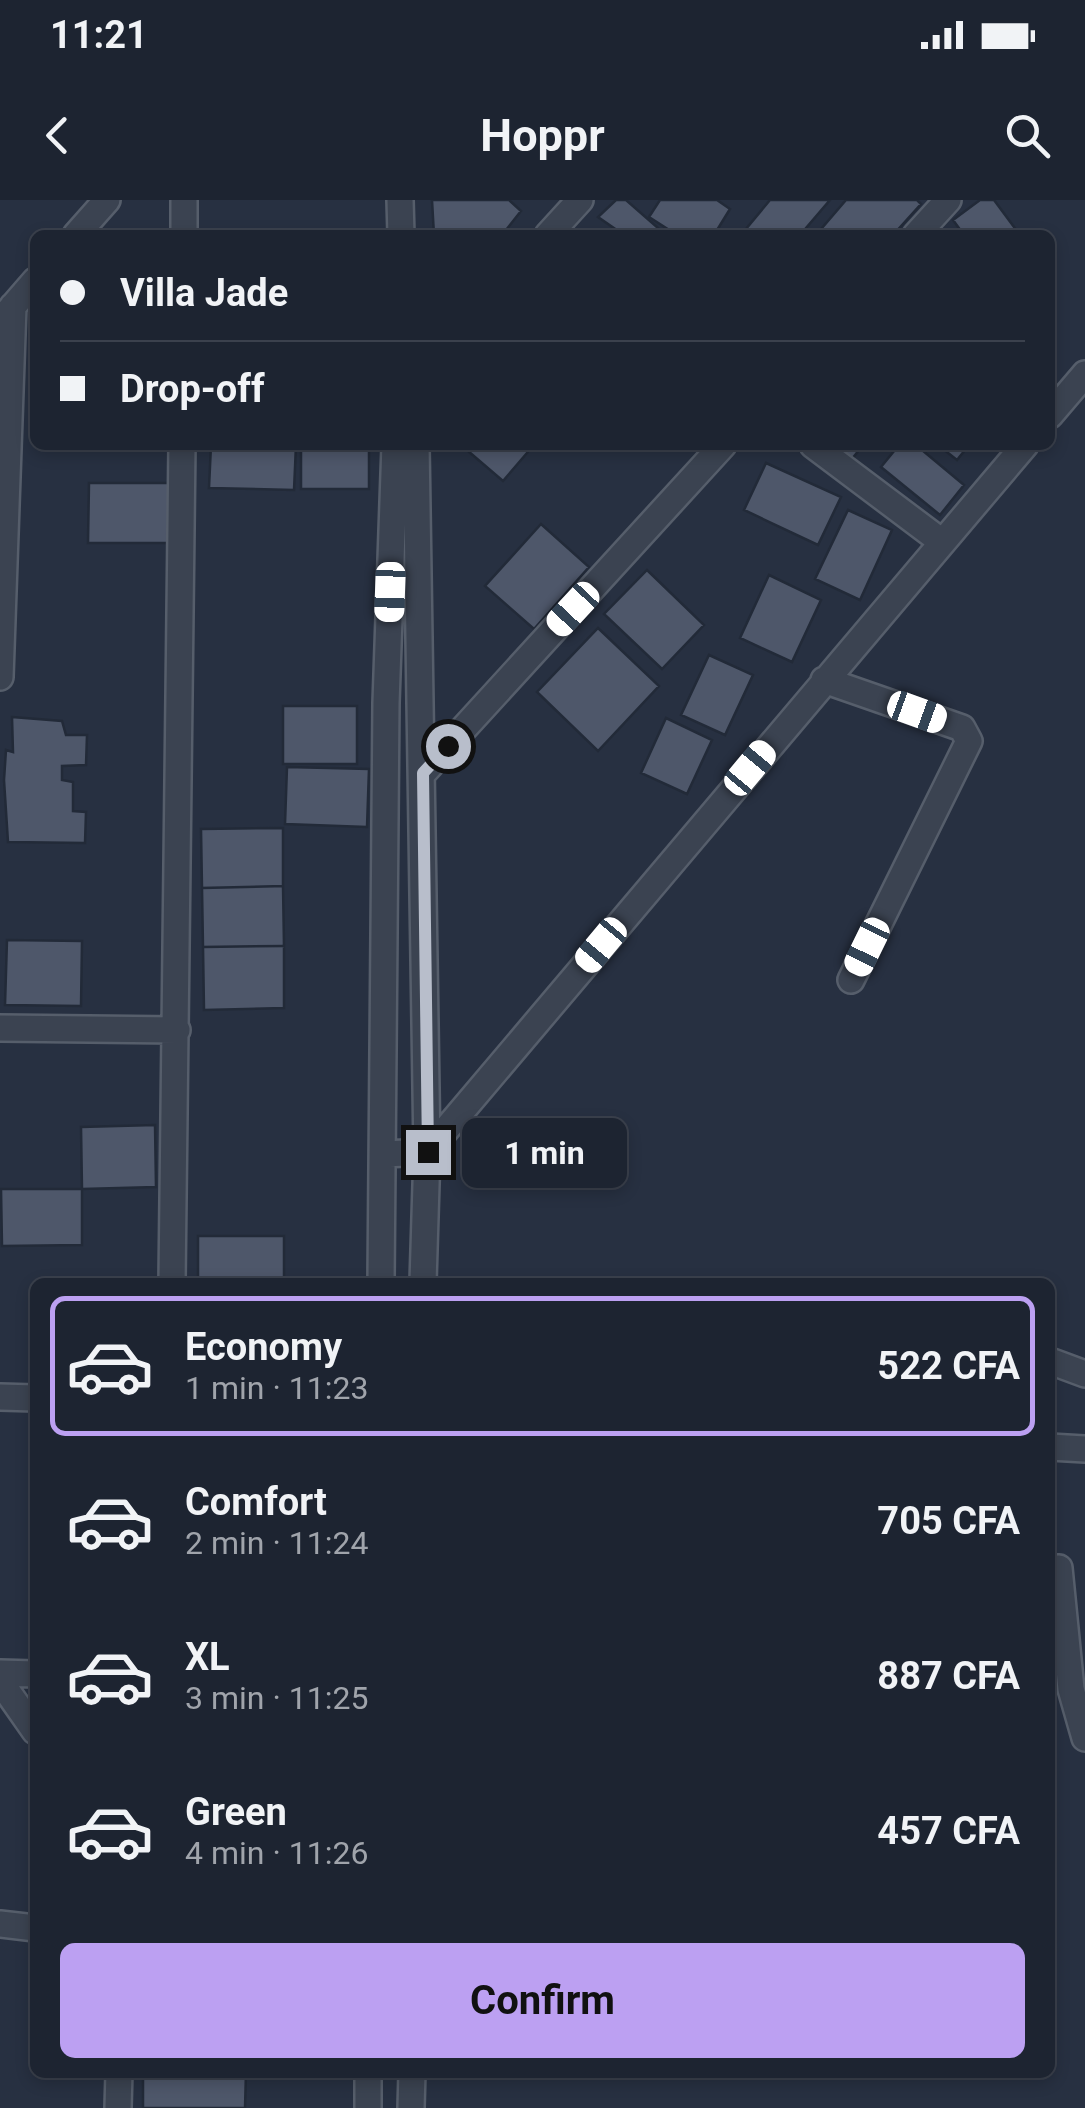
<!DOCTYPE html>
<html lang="en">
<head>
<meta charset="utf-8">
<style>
  :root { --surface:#1d2431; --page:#252c39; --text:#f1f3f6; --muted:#a0a4ab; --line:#3b414d; --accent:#bca0f2 }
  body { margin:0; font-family:Roboto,sans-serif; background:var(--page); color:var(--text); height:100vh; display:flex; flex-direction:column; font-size:38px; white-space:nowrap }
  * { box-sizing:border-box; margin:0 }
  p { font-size:32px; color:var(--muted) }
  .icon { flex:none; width:55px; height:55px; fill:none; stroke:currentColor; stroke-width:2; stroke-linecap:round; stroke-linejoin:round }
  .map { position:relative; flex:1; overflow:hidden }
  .details { position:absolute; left:30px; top:1078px; width:1025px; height:800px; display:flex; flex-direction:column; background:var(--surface); border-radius:15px; box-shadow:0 5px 15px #0003,0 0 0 2px var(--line) }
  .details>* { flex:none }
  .top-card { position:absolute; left:30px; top:30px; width:1025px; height:220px; border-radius:15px; box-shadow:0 5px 15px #0003,0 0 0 2px var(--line); display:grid; align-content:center; height:220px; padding:0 30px; background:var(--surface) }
  .end { position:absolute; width:45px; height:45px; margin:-22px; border:12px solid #b8becb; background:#111; box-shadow:0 0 0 5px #111 }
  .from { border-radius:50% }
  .bubble { position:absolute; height:70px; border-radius:15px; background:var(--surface); box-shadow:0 5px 15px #0003,0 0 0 2px var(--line); font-size:32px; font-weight:700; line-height:70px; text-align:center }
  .car { position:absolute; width:30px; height:60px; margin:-30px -15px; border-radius:12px; box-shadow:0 0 8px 2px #0007; background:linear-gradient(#fff 24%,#345 0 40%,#fff 0 76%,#345 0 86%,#fff 0) }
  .top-card b { display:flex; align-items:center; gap:35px; height:95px; font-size:38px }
  .top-card b+b { border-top:2px solid var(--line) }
  .top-card i { width:25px; height:25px; background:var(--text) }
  ul { padding:18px 0 0; list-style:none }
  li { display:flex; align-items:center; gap:30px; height:140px; margin:0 20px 15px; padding:0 10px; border:5px solid transparent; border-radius:15px }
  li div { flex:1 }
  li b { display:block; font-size:38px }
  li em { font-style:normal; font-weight:700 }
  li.active { border-color:var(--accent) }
  li>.icon { width:90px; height:90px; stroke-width:1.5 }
  .cta { display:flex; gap:20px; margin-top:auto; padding:20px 30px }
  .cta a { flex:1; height:115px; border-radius:15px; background:var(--accent); color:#111; font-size:40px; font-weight:700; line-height:115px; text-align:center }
  .status { display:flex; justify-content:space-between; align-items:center; height:70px; padding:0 50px; background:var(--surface); direction:ltr }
  .status svg { height:28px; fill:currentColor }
  header { display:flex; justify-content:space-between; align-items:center; height:130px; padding:0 30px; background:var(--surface); font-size:45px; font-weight:700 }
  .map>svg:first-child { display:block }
  .building { fill:#4e576a; stroke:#222a38; stroke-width:2.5 }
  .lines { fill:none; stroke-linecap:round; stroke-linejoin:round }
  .street-casing { stroke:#565e6b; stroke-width:30 }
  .street { stroke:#3b4351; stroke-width:25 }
  .route { stroke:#b8becb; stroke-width:12 }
</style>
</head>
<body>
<div class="status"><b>11:21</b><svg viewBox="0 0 49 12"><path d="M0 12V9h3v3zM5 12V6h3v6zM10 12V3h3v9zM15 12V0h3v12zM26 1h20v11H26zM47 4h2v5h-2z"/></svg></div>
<header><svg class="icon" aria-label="back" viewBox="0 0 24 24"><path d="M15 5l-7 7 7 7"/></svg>Hoppr<svg class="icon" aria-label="search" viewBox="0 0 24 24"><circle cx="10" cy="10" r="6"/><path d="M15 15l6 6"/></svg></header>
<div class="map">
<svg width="1085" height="1908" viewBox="0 0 1085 1908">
  <rect width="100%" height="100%" fill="#273041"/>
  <path class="building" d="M 432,0 L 509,0 L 521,11 L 502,35 L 434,35 Z
    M 616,0 L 626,0 L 666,35 L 624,35 L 598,17 Z
    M 660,0 L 717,0 L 730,9 L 714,35 L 677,35 L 649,17 Z
    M 770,0 L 830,0 L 800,35 L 741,35 Z
    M 846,0 L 917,0 L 921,4 L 893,35 L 816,35 Z
    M 980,0 L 994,0 L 1020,35 L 964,35 L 953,20 Z
    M 211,245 L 296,245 L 294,290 L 209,288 Z
    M 301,245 L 369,245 L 369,289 L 301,289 Z
    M 461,245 L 531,245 L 533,246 L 503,281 Z
    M 824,245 L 863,245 L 848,264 Z
    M 899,245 L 916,245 L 964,285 L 940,315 L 881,267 Z
    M 938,245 L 969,245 L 957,260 Z
    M 766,263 L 841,297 L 818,345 L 744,310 Z
    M 89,283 L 170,283 L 170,343 L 88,343 Z
    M 848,310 L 892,330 L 860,400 L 815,379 Z
    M 541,324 L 589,367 L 534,429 L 485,386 Z
    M 647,370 L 704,425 L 662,469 L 604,414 Z
    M 769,375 L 821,400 L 792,462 L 740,438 Z
    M 598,428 L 659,486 L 598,551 L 537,492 Z
    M 709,455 L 753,475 L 725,535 L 681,515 Z
    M 283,506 L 357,506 L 357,564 L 283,564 Z
    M 12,517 L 62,521 L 66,535 L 87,535 L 86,565 L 62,566 L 62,580 L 73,582 L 73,611 L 86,612 L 85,643 L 8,642 L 4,580 L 6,550 L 13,552 Z
    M 666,518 L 712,540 L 687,594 L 641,573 Z
    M 287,567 L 369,569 L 367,627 L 285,624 Z
    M 283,628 L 283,686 L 202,688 L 201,629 Z
    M 283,686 L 284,746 L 203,747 L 202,688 Z
    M 7,740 L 82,741 L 81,806 L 5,805 Z
    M 284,746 L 284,808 L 204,810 L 203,747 Z
    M 155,925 L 156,987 L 82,989 L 81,927 Z
    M 1,989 L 82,989 L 82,1045 L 2,1046 Z
    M 198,1036 L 284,1036 L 284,1082 L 198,1082 Z
    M 143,1872 L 246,1872 L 245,1908 L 143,1908 Z"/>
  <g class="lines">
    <g class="street-casing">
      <path id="street" d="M 400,0 L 401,35
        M 76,35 L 107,0
        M 184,35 L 184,0
        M 548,35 L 580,0
        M 916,35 L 948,0
        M 2,119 L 35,81
        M 1050,215 L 1085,174
        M 416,245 L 427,952 L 423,1082
        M 813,245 L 942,342
        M 0,477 L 13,106
        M 824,480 L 962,528 L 969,541 L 851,780
        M 423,573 L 723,245
        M 0,828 L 177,830
        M 384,954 L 427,952 L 1025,245
        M 172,1082 L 182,245
        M 381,1082 L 386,503 L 395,245
        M 1050,1161 L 1085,1174
        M 0,1197 L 35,1198
        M 1050,1247 L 1085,1249
        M 1059,1368 L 1071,1489 L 1085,1538
        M 0,1473 L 35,1474
        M 0,1481 L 35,1531
        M 0,1724 L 35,1728
        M 118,1908 L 119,1872
        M 368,1908 L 368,1872
        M 411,1908 L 412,1872"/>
    </g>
    <use href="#street" class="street"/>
  </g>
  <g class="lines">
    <path class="route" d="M 428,952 L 423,573 L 448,546"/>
  </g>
</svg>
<i class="end from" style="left:448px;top:546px"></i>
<i class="end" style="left:428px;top:952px"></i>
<div class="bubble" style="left:462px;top:918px;width:165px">1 min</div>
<i class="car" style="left:390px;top:392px;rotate:182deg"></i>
<i class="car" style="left:573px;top:409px;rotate:223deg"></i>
<i class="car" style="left:917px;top:512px;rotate:110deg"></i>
<i class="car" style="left:750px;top:568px;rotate:40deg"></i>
<i class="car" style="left:601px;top:745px;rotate:220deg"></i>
<i class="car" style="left:867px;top:747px;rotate:206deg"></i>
<div class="top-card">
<b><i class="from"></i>Villa Jade</b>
<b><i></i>Drop-off</b>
</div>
<section class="details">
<ul>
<li class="active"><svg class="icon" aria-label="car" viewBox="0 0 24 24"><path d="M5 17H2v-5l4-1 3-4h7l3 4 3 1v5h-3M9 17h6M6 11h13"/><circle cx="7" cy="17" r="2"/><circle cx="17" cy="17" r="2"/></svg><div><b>Economy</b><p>1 min · 11:23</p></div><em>522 CFA</em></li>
<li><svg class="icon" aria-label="car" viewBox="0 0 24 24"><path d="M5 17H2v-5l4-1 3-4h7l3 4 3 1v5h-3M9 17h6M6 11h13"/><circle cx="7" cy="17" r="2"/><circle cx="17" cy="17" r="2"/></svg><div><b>Comfort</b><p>2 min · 11:24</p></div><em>705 CFA</em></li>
<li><svg class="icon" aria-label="car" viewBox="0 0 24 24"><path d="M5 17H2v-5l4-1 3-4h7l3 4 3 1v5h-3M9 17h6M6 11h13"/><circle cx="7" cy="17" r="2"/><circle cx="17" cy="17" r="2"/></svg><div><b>XL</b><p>3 min · 11:25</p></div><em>887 CFA</em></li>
<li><svg class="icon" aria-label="car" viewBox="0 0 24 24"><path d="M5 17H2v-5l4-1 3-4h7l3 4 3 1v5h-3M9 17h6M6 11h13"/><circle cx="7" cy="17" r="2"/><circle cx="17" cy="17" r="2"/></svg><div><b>Green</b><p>4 min · 11:26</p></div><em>457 CFA</em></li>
</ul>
<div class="cta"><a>Confirm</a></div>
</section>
</div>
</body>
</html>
